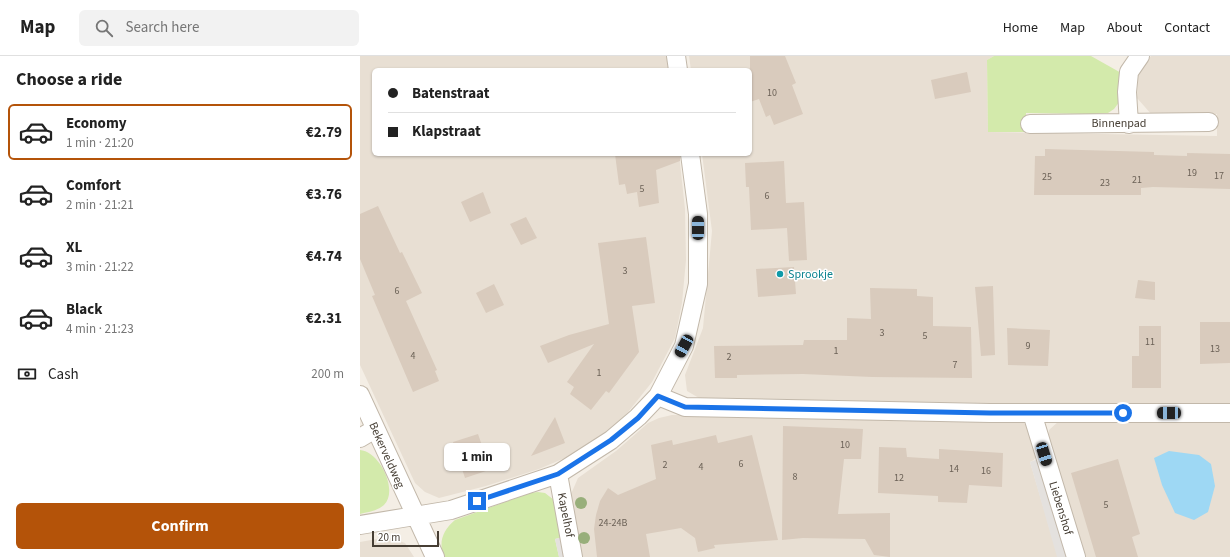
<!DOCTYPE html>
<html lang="en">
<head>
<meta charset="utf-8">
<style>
  :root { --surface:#fff; --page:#f2f2f2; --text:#222; --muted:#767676; --line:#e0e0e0; --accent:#b45309 }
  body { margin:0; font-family:"Source Sans 3",sans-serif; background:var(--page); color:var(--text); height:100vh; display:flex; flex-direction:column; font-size:15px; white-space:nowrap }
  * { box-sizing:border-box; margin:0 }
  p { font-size:13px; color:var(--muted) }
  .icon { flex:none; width:22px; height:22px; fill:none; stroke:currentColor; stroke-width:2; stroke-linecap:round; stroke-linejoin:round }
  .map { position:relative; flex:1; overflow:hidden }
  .side { display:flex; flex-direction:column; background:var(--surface); width:360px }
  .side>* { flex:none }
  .hud { position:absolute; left:12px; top:12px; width:380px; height:88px; border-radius:6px; box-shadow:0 1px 3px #0004; display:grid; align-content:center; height:88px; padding:0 16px; background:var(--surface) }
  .scale { position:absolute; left:12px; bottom:10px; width:67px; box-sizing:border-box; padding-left:4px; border:2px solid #463e34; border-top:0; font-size:11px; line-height:14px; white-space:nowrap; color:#463e34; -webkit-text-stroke:3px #fff; paint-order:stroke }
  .end { position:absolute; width:18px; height:18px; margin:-9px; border:5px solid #1a73e8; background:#fff; box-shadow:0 0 0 2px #fff }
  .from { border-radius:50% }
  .bubble { position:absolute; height:28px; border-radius:6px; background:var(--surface); box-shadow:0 1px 3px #0004; font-size:13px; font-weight:700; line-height:28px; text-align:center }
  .car { position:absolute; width:12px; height:24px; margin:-12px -6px; border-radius:5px; box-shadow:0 0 3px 1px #0007; background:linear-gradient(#222 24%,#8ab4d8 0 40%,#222 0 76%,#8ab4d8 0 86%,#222 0) }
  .hud b { display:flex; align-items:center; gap:14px; height:38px; font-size:15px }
  .hud b+b { border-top:1px solid var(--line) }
  .hud i { width:10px; height:10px; background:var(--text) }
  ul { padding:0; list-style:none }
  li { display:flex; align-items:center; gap:12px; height:56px; margin:0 8px 6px; padding:0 8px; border:2px solid transparent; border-radius:6px }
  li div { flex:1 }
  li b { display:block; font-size:15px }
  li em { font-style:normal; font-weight:700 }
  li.active { border-color:var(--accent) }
  li>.icon { width:36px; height:36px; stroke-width:1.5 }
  h2 { padding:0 16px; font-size:18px; line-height:48px }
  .pay { display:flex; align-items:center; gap:10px; height:44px; padding:0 16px; font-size:15px }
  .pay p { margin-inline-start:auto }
  .action { display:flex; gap:8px; margin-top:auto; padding:8px 16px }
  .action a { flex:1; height:46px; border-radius:6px; background:var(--accent); color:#fff; font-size:16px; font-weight:700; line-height:46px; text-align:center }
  header { display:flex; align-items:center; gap:24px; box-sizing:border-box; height:56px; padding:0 20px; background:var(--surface); border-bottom:1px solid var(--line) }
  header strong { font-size:19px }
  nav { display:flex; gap:22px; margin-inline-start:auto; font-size:14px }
  .search { width:280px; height:36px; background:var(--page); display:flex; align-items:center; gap:10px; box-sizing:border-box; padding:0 14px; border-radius:6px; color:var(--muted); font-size:15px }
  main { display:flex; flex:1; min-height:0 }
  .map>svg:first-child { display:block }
  .residential { fill:#e8dfd3 }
  .green { fill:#d3eaab }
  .parking { fill:#e4e1de }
  .water { fill:#9ed8f4 }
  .building { fill:#d9cbbd }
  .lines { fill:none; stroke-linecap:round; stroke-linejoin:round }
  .street-casing { stroke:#c2b8aa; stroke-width:20 }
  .street { stroke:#fff; stroke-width:18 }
  .tree { fill:#98af7b }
  .route { stroke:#1a73e8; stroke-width:5 }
  .culture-dot { fill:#0f9aa8; stroke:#fff; stroke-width:1.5 }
  .labels { text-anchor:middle; stroke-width:3; stroke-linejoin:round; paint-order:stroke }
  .number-label { font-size:10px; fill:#6b6156 }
  .street-label { font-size:12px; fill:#463e34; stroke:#fff }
  .culture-label { font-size:12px; fill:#0d838f; stroke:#fff; text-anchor:start }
</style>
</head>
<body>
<header>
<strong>Map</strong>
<div class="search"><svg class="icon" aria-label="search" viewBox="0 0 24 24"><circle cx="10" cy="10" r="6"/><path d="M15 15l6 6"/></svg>Search here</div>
<nav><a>Home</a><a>Map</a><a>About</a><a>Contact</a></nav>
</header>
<main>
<section class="side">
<h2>Choose a ride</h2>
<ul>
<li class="active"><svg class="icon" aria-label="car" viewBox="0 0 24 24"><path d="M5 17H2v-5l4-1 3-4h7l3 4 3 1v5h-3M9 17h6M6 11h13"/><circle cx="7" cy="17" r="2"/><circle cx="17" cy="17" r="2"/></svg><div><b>Economy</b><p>1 min · 21:20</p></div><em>€2.79</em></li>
<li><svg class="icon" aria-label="car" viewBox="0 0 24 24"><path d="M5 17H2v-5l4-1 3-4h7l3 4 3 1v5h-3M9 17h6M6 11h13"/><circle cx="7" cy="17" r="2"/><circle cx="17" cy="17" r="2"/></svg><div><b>Comfort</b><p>2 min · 21:21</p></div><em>€3.76</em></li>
<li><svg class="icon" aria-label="car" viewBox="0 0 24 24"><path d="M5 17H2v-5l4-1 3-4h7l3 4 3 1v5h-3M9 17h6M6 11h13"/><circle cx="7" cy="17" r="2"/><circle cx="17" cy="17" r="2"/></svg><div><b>XL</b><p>3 min · 21:22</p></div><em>€4.74</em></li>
<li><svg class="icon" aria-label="car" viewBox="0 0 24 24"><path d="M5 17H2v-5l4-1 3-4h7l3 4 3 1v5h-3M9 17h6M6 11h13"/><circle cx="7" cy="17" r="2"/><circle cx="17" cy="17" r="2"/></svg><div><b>Black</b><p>4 min · 21:23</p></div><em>€2.31</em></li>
</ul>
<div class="pay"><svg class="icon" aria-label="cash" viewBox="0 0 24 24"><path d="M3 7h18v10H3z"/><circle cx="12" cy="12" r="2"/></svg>Cash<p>200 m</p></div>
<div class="action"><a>Confirm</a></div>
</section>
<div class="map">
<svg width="870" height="501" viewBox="0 0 870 501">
  <rect width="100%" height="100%" fill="#f4eee5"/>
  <path class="residential" d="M 0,0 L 307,0 L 309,14 L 14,14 L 14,98 L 319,98 L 325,153 L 326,204 L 322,247 L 315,282 L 292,326 L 261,365 L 226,393 L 179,413 L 126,430 L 79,442 L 65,436 L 55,427 L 0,309 Z
    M 329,0 L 634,0 L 627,4 L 628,76 L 857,80 L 857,58 L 792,59 L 777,42 L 778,18 L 791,0 L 870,0 L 870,348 L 670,348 L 339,342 L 327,335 L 325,319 L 343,272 L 352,175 L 342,98 L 390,98 L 390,14 L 331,14 Z
    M 312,359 L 657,363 L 663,366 L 669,372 L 677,399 L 674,404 L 670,406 L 698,501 L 220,501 L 211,438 L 218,422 L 256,395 L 288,367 L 299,362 Z
    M 699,365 L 870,366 L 870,501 L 722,501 L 688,380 L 689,374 Z
    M 28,481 L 45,487 L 54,501 L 0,501 L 0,486 Z"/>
  <path class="green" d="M 634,0 L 731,0 L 763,18 L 760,45 L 754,53 L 748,57 L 732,58 L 666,57 L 665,76 L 628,76 L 627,4 Z
    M 0,394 C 19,395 39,434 24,449 C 17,455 8,456 0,458 Z
    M 178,436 L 185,437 L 194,444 L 203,481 L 195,483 L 199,501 L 84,501 C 78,486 83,474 95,464 L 170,437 Z"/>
  <path class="parking" d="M 678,403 L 706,501 L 697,501 L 670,406 Z
    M 203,481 L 207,501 L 199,501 L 195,483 Z"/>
  <path class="water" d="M 809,395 L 839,399 L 851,408 L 855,430 L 848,456 L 834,464 L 815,457 L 802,429 L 794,402 Z"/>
  <path class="building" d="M 390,0 L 425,0 L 436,27 L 432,29 L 443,58 L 414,69 L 410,59 L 406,61 L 399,43 L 390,46 Z
    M 607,16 L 611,36 L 575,43 L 571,24 Z
    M 685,93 L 794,96 L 794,99 L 827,100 L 827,97 L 870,98 L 870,133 L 793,131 L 781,132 L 781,139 L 674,139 L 675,100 L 685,100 Z
    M 255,98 L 320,98 L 320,105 L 296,114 L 299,147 L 279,151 L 277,136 L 267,138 L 265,128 L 259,129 Z
    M 424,105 L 426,147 L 444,146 L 447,204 L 429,205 L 427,172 L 391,174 L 389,131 L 386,131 L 385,107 Z
    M 123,136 L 131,157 L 110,166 L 101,146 Z
    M 18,150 L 40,197 L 42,196 L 62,237 L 46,245 L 77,314 L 75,315 L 79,325 L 53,336 L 12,240 L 15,239 L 0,203 L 0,158 Z
    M 166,161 L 177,182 L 161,189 L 150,168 Z
    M 286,181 L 295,247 L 272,250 L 279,296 L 249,337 L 246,335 L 231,354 L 210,338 L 214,331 L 207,326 L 234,288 L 188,307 L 180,290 L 209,279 L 249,268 L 238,187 Z
    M 434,211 L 436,238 L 398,241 L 396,213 Z
    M 778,224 L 795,226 L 795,244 L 775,242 Z
    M 134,228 L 144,249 L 126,257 L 116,237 Z
    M 633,230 L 635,299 L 621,300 L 615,231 Z
    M 510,232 L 557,233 L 557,240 L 573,241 L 573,270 L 611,271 L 612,322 L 512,321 L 443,318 L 377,319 L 377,322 L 355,322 L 354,290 L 443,289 L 444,284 L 487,284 L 487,262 L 511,263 Z
    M 840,266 L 870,266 L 870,307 L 840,308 Z
    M 779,270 L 801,270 L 801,332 L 772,332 L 772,300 L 779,300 Z
    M 647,272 L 690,274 L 688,310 L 648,309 Z
    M 195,361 L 205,387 L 171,400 Z
    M 423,370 L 503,373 L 501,403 L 484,403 L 478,458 L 530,457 L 530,501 L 514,499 L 505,483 L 443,482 L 422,484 Z
    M 118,378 L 126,401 L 122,403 L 126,415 L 105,422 L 93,386 Z
    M 356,379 L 358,387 L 392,379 L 418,484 L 354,489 L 355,492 L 338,496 L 335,482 L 321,472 L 286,478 L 290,501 L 237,501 L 234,473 L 236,459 L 240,445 L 248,432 L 258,439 L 296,423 L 291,389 L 312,384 L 313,389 Z
    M 519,391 L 546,392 L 547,401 L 579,403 L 579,393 L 643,397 L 642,431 L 609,429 L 607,447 L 578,446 L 578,440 L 518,437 Z
    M 758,403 L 780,478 L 772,481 L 778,501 L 736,501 L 711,417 Z"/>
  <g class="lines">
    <g class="street-casing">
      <path id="street" d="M 316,0 L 318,14
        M 670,68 L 849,66
        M 769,68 L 767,36 L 769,16 L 780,0
        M 0,339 L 75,501
        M 298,340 L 325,351 L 630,357 L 870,357
        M 672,357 L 716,501
        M 0,382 L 15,373
        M 198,418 L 213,501
        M 0,469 L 91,454 L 198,418 L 251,384 L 278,361 L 298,340 L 324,290 L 338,228 L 338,158 L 330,98"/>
    </g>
    <use href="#street" class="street"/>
  </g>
  <g class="tree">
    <circle cx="221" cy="447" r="6"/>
    <circle cx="224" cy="482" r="6"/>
  </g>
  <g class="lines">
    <path class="route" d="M 117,445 L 198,418 L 251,384 L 278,362 L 298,340 L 325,351 L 630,357 L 763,357"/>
  </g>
  <circle class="culture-dot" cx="420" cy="218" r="4"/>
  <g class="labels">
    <g class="number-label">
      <text x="412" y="40">10</text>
      <text x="832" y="120">19</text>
      <text x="859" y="123">17</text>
      <text x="687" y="124">25</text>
      <text x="777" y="127">21</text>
      <text x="745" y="130">23</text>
      <text x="282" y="136">5</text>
      <text x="407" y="143">6</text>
      <text x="265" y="218">3</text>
      <text x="37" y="238">6</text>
      <text x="522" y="280">3</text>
      <text x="565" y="283">5</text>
      <text x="790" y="289">11</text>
      <text x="668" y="293">9</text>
      <text x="855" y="296">13</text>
      <text x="476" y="298">1</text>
      <text x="53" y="303">4</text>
      <text x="369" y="304">2</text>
      <text x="595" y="312">7</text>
      <text x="239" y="320">1</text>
      <text x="485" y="392">10</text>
      <text x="381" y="411">6</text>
      <text x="305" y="412">2</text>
      <text x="341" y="414">4</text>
      <text x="594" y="416">14</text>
      <text x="626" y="418">16</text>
      <text x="435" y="424">8</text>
      <text x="539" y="425">12</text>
      <text x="746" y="452">5</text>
      <text x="253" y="470">24-24B</text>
    </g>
    <g class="street-label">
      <text x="759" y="71">Binnenpad</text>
      <text transform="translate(27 399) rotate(66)" y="4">Bekerveldweg</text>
      <text transform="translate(701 452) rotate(73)" y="4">Liebenshof</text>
      <text transform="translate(206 459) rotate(79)" y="4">Kapelhof</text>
    </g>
    <g class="culture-label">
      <text x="428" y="222">Sprookje</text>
    </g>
  </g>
</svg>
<div class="scale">20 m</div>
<i class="end from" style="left:763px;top:357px"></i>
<i class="end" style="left:117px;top:445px"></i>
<div class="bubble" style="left:84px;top:387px;width:66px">1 min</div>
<i class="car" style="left:338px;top:172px;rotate:0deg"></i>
<i class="car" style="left:324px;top:290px;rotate:209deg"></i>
<i class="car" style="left:809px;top:357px;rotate:270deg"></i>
<i class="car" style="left:684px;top:398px;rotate:163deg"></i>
<div class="hud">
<b><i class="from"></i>Batenstraat</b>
<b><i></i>Klapstraat</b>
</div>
</div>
</main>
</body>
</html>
